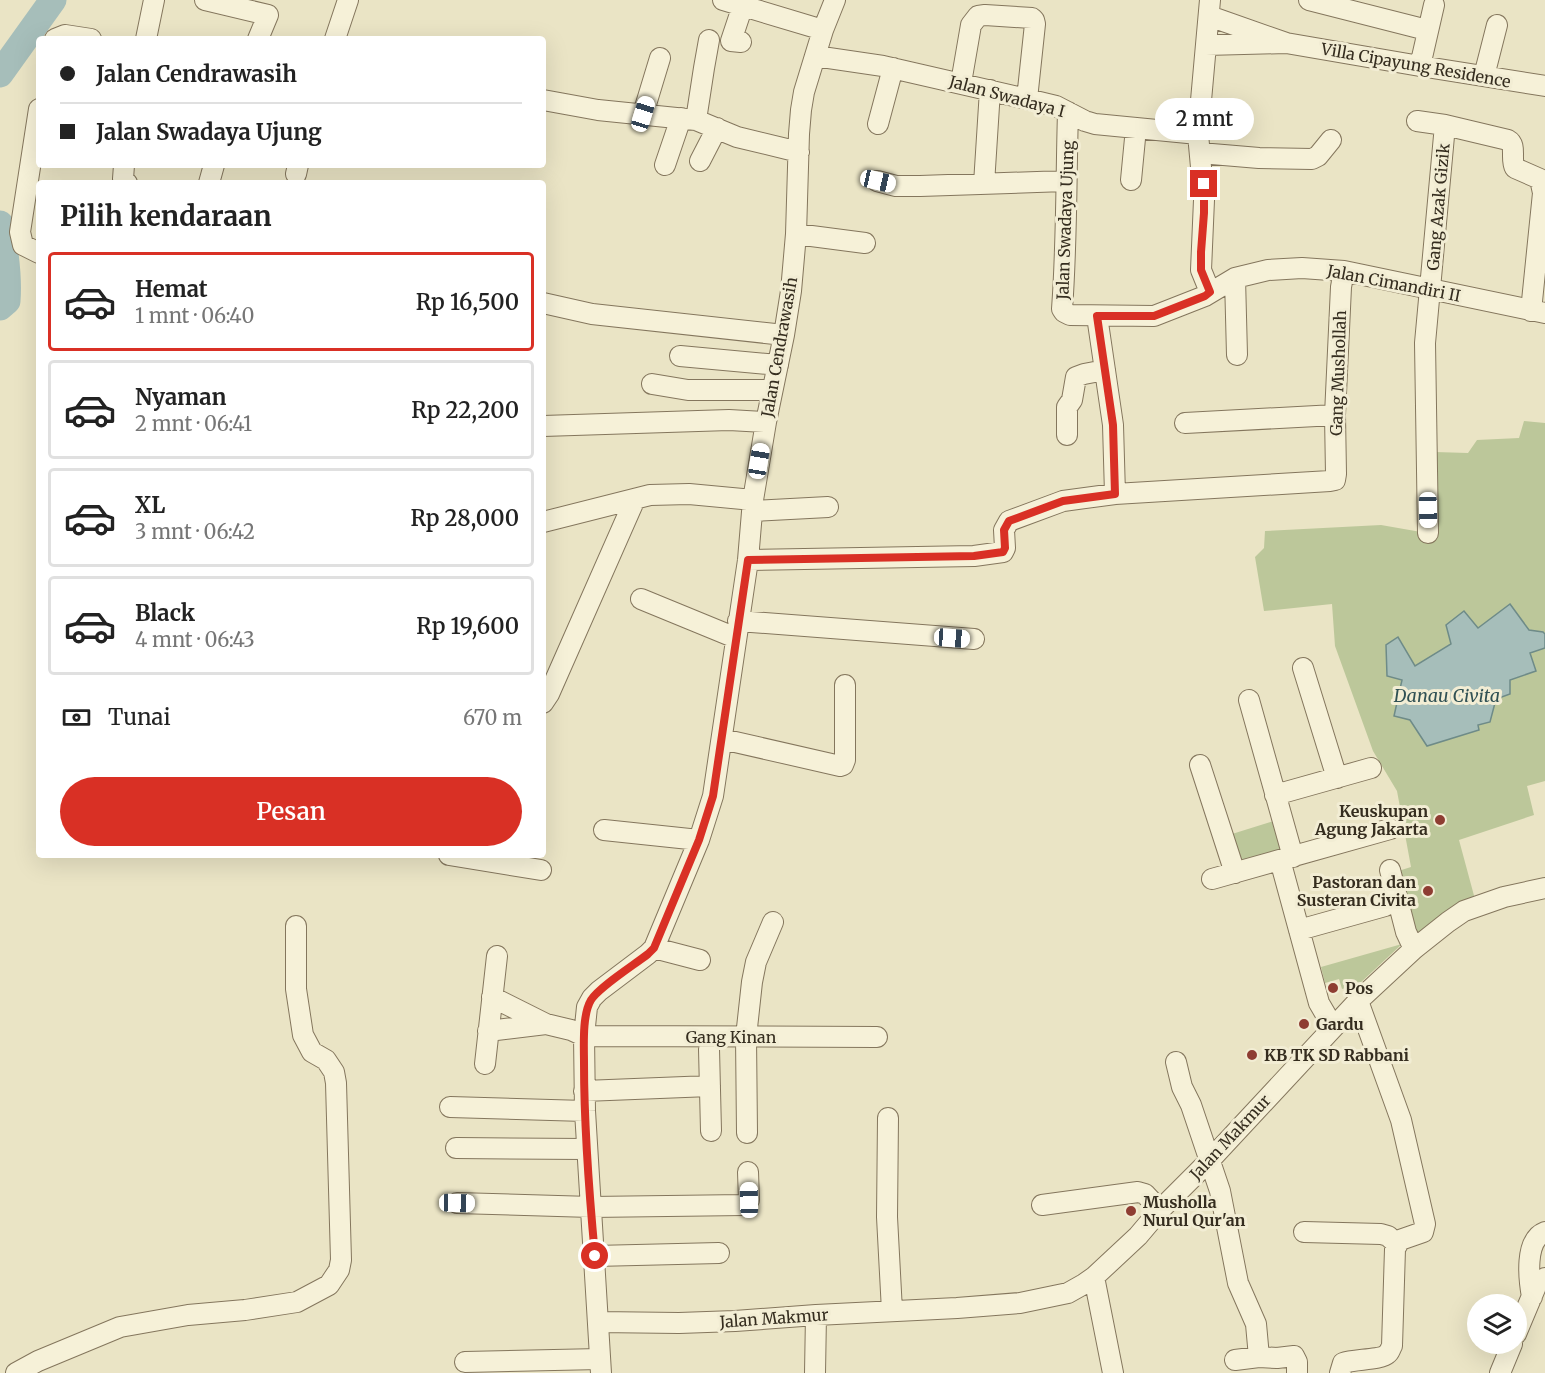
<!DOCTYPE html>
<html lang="id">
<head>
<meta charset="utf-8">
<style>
  :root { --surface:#fff; --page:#f2f2f2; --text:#222; --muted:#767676; --line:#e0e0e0; --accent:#d93025 }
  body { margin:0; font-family:Merriweather,serif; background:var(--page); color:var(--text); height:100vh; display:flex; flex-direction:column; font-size:22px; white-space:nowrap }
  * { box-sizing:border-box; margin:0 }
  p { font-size:20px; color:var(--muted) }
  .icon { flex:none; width:33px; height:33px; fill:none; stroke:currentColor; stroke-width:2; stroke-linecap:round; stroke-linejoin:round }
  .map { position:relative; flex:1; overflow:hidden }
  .sheet { position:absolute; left:36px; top:180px; width:510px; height:678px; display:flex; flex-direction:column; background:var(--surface); border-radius:6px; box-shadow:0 6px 24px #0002 }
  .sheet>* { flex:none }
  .hud { position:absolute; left:36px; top:36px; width:510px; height:132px; border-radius:6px; box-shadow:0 6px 24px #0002; display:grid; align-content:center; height:132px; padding:0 24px; background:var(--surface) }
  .tools { position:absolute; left:1467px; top:1294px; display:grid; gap:12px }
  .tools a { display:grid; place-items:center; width:60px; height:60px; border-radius:50%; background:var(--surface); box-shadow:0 6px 24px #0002; font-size:30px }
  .end { position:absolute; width:27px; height:27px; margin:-14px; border:8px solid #d93025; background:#fff; box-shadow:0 0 0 3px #fff }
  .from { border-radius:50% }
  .bubble { position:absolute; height:42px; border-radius:21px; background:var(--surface); box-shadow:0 6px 24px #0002; font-size:20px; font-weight:600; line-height:42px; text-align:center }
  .car { position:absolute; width:18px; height:36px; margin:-18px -9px; border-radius:8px; box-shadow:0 0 4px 2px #0007; background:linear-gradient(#fff 24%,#345 0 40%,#fff 0 76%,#345 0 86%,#fff 0) }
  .hud b { display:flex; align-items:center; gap:21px; height:57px; font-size:22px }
  .hud b+b { border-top:2px solid var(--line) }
  .hud i { width:15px; height:15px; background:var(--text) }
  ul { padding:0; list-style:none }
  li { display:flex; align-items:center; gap:18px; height:99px; margin:0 12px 9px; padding:0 12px; border:3px solid var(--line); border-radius:6px }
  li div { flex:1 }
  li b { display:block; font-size:22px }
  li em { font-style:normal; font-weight:600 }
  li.active { border-color:var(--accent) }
  li>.icon { width:54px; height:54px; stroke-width:1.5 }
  h2 { padding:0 24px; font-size:27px; line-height:72px }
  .pay { display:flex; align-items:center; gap:15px; height:66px; padding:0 24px; font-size:22px }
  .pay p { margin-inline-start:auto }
  .button { display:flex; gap:12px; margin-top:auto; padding:12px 24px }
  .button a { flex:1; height:69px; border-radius:36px; background:var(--accent); color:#fff; font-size:24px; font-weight:600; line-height:69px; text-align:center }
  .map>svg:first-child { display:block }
  .green { fill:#bcc79a }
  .water { fill:#a6beba; stroke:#6e8b88; stroke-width:1.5 }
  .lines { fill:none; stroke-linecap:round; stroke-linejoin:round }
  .river { stroke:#a6beba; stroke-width:27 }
  .minor-casing { stroke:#84765d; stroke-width:22 }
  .minor { stroke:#f6f1d8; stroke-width:20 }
  .route { stroke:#d93025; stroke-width:8 }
  .poi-dot { fill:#8e3d32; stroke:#f2edd4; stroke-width:2 }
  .labels { text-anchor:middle; stroke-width:6; stroke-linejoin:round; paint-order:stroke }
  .street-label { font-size:16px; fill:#352d1f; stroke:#f2edd4 }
  .poi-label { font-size:16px; font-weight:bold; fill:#352d1f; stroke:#f2edd4; text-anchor:start }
  .water-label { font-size:18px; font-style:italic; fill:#305154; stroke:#f2edd4 }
</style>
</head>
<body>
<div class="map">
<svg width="1545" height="1373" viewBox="0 0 1545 1373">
  <rect width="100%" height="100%" fill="#eae4c5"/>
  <path class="green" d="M 1524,421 L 1545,423 L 1545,781 L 1527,786 L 1534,815 L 1459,840 L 1476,903 L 1412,944 L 1392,873 L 1411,867 L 1397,791 L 1373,751 L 1335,646 L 1332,604 L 1264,611 L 1255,557 L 1264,548 L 1265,531 L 1381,525 L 1421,532 L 1422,542 L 1434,542 L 1435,452 L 1468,453 L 1477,440 L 1519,438 Z
    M 1274,821 L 1283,850 L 1241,863 L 1232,834 Z
    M 1402,944 L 1359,984 L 1342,989 L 1339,979 L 1325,983 L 1321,967 Z"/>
  <path class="water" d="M 1510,604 L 1529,630 L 1543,632 L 1545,634 L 1545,648 L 1530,653 L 1536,671 L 1510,680 L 1510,694 L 1496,699 L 1490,722 L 1478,725 L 1479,730 L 1427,746 L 1410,720 L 1394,716 L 1402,680 L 1387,676 L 1386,645 L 1398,637 L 1415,666 L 1451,644 L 1446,625 L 1464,611 L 1478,628 Z"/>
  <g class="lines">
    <path class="river" d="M 0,74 L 53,0
      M 0,224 C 5,249 9,275 7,301 L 0,307"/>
    <g class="minor-casing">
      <path id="minor" d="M 205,0 L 268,15 L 258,39
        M 723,0 L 823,30
        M 1210,0 L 1198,134 L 1204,200 L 1201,270 L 1210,292
        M 1309,0 L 1419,28
        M 55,39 L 65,35 L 91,39
        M 146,39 L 154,0
        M 335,39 L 348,0
        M 741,42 L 731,41 L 743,5
        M 1286,43 L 1420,66 L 1545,86
        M 1206,45 L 1286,43 L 1209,16
        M 815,56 L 883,66 L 1027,99 L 1056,106 L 1085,121 L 1095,124 L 1198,134
        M 1420,66 L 1434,5
        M 1484,76 L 1497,25
        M 961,83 L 971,25 L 978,16 L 985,15 L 1032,18 L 1034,20 L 1035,24 L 1027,99
        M 543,100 L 598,110 L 696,120 L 737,137 L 799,152
        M 39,109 L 20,232 L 23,245 L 39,253
        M 1068,112 C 1066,177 1067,243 1062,309 L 1064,312 L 1070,315 L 1154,316 L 1205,296 L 1235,278 L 1268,270 L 1302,268 L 1344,271 L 1545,313
        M 643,114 L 660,58
        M 696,120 L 704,68 L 709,40
        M 1417,121 L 1445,125 L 1508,140 C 1517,145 1510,159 1515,168 L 1540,179 L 1543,193 L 1531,311
        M 878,124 L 893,68
        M 1200,153 L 1259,158 L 1312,159 L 1318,156 L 1331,140
        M 700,161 L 717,128
        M 124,165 L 123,179 L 127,183
        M 665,165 L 681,118
        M 296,174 L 298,165
        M 1131,180 L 1136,128
        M 877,181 L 896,186 L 920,186 L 1065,181
        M 209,183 L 214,165
        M 984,184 L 990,90
        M 796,234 L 865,243
        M 1235,278 L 1237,355
        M 543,303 L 592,314 L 784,335
        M 1097,316 L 1113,425 L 1115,494
        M 680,356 L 778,365
        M 652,384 L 688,390 L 772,390
        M 1185,423 L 1335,415
        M 543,426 L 729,420 L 766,422
        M 1067,435 L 1067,407 L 1072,400 L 1076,377 L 1084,374 L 1105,370
        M 753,511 L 828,507
        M 543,522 L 650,495 L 689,494 L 753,500
        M 1428,533 L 1425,343 L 1445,125
        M 748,560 L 974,556 L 1003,552 L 1005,548 L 1004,530 L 1009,521 L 1063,501 L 1115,494 L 1330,481 L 1335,480 L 1336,474 L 1335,415 L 1341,287 L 1344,271
        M 641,599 L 736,638
        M 738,621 L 974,639
        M 1303,668 L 1337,778
        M 1249,700 L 1293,857
        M 543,703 L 549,694 L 635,499
        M 722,739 L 840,766 L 843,765 L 845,760 L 845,685
        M 1200,765 L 1235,873
        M 1275,795 L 1371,768
        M 604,830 L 699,840
        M 449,855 L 541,870
        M 1280,860 L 1319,1003 L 1333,1027
        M 1390,870 L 1406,932 L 1414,949
        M 1212,879 L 1390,829
        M 1299,930 L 1385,906
        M 654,948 L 700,960
        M 492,997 L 546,1024 L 571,1030 L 584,1036 L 877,1037
        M 488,1031 L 546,1024
        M 709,1049 L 711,1131
        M 1176,1062 L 1182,1087 L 1191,1105 L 1220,1191 L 1238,1283 L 1256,1324 L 1259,1357 L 1277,1358 L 1294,1356 L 1297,1362 L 1297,1373
        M 485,1064 L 497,956
        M 584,1091 L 710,1086
        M 450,1107 L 585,1111
        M 888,1118 L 887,1217 L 892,1311
        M 747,1133 L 746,1037 L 752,982 L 756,962 L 773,922
        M 456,1148 L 586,1149
        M 457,1203 L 591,1207 L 744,1205 L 747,1203 L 749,1200 L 748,1172
        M 1042,1205 L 1138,1192 L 1145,1194 L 1160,1210
        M 1304,1232 L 1381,1234 L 1388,1236 L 1397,1244
        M 595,1256 L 719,1253
        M 1094,1277 L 1113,1373
        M 1532,1297 C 1529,1280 1524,1240 1545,1232
        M 598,1322 L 679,1323 L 735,1321 L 816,1315 L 957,1308 L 1020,1303 L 1068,1293 L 1084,1284 L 1094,1277 L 1138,1236 L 1160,1210 L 1210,1160 L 1358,1001 L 1414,949 L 1448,922 L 1464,911 L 1504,897 L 1545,888
        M 1516,1334 L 1537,1284 L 1545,1278
        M 1235,1360 L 1259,1357
        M 465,1362 L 600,1359
        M 16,1373 L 38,1361 L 120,1327 L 188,1315 L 245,1310 L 297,1302 L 329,1285 L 339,1270 L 341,1260 L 336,1083 L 334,1072 L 326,1060 L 312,1052 L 303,1035 L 296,989 L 296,926
        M 601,1373 L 585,1111 L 584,1036 L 587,1007 L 592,998 L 599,991 L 648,954 L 654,948 L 699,840 L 713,796 L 748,560 L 753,500 L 766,422 L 784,335 L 791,291 L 796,234 L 799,134 L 801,110 L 804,92 L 823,30 L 835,0
        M 815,1373 L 816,1315
        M 1340,1373 L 1343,1363 C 1354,1359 1381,1360 1387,1354 C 1390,1352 1390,1349 1392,1346 L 1395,1249 L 1400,1240 L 1423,1232 L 1425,1224 L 1401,1120 L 1358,1001
        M 1500,1373 L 1512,1344"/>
    </g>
    <use href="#minor" class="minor"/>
  </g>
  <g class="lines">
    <path class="route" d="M 595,1256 C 589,1192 584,1128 584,1063 C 584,1046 582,1015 591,1000 C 599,987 634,965 648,954 L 654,948 L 699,840 L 713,796 L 748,560 L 974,556 L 1003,552 L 1005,548 L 1004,530 L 1009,521 L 1063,501 L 1115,494 L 1113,425 L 1097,316 L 1154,316 L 1205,296 L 1210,292 L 1201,270 L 1201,252 L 1204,213 L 1204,184"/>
  </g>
  <g class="poi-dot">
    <circle cx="1440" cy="820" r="6"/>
    <circle cx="1428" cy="891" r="6"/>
    <circle cx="1333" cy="988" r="6"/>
    <circle cx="1304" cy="1024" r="6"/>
    <circle cx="1252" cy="1055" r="6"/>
    <circle cx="1131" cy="1211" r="6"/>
  </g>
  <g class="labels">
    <g class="street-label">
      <text transform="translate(1416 65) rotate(10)" y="6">Villa Cipayung Residence</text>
      <text transform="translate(1007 96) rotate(15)" y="6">Jalan Swadaya I</text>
      <text transform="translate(1438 207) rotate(-85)" y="6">Gang Azak Gizik</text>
      <text transform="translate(1065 220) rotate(-88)" y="6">Jalan Swadaya Ujung</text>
      <text transform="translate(1394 283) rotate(11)" y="6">Jalan Cimandiri II</text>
      <text transform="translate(779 347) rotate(-80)" y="6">Jalan Cendrawasih</text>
      <text transform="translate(1338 373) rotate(-88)" y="6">Gang Mushollah</text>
      <text x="731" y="1043">Gang Kinan</text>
      <text transform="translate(1230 1137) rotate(-47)" y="6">Jalan Makmur</text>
      <text transform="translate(774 1318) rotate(-4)" y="6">Jalan Makmur</text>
    </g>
    <g class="poi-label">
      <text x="1428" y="817" text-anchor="end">Keuskupan<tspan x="1428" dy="18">Agung Jakarta</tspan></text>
      <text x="1416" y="888" text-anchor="end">Pastoran dan<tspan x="1416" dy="18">Susteran Civita</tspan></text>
      <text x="1345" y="994">Pos</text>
      <text x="1316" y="1030">Gardu</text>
      <text x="1264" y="1061">KB TK SD Rabbani</text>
      <text x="1143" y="1208">Musholla<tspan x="1143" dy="18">Nurul Qur'an</tspan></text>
    </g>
    <g class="water-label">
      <text x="1447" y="702">Danau Civita</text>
    </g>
  </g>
</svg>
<div class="tools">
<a><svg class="icon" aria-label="layers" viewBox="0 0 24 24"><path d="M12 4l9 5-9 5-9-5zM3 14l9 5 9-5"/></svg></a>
</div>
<i class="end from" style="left:595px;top:1256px"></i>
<i class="end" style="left:1204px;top:184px"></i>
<div class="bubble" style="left:1155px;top:98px;width:99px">2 mnt</div>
<i class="car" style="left:643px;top:114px;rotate:17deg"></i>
<i class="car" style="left:878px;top:181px;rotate:103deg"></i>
<i class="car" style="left:759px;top:461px;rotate:9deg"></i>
<i class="car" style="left:1428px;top:510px;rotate:179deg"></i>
<i class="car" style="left:952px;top:638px;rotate:94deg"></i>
<i class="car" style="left:749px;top:1200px;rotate:359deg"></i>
<i class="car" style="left:457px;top:1203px;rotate:91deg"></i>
<div class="hud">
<b><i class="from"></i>Jalan Cendrawasih</b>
<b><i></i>Jalan Swadaya Ujung</b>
</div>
<section class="sheet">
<h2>Pilih kendaraan</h2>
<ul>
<li class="active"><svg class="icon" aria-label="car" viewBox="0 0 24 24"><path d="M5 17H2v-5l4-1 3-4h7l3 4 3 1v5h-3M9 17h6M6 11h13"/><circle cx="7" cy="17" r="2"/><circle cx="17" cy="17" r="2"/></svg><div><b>Hemat</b><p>1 mnt · 06:40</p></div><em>Rp 16,500</em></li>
<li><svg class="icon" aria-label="car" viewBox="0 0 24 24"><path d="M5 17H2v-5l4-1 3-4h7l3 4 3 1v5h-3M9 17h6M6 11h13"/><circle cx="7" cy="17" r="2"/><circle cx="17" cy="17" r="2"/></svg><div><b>Nyaman</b><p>2 mnt · 06:41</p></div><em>Rp 22,200</em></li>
<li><svg class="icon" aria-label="car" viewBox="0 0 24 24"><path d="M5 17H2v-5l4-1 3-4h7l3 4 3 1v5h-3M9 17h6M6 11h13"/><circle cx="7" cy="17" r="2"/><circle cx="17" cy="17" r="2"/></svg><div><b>XL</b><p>3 mnt · 06:42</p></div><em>Rp 28,000</em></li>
<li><svg class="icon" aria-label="car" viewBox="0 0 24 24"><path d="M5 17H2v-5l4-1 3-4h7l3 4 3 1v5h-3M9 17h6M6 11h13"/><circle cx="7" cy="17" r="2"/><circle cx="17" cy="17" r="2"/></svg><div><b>Black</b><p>4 mnt · 06:43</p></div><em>Rp 19,600</em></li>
</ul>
<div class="pay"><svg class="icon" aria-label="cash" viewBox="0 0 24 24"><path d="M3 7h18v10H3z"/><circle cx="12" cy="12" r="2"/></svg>Tunai<p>670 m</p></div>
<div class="button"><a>Pesan</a></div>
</section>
</div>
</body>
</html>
